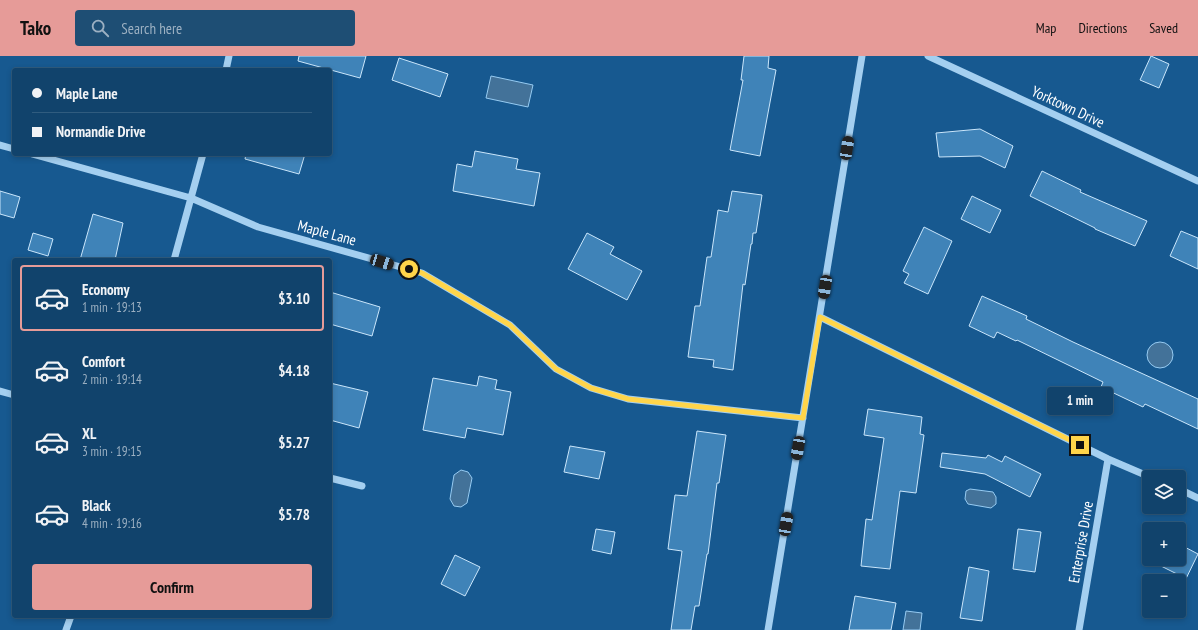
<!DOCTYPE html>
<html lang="en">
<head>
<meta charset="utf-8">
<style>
  :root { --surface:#11436c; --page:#1e4e74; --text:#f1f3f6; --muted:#9cb0c2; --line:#305c7f; --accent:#e69b98 }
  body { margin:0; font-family:"PT Sans Narrow",sans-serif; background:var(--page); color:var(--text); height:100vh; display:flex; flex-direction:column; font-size:15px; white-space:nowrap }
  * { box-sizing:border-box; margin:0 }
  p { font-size:13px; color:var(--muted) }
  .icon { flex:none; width:22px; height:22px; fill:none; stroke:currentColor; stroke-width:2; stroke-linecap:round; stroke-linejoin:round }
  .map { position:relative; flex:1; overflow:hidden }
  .panel { position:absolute; left:12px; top:202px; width:320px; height:360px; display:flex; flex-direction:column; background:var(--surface); border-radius:4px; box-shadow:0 2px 6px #0003,0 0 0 1px var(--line) }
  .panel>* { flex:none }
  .hud { position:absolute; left:12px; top:12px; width:320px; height:88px; border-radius:4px; box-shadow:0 2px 6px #0003,0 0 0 1px var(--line); display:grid; align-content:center; height:88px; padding:0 20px; background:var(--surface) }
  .fabs { position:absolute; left:1142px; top:414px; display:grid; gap:8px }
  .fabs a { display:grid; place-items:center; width:44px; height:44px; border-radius:4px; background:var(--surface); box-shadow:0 2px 6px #0003,0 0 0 1px var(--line); font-size:20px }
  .end { position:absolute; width:18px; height:18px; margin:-9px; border:5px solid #ffd54a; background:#111; box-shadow:0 0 0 2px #111 }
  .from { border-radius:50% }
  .bubble { position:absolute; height:28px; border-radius:4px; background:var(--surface); box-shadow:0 2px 6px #0003,0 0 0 1px var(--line); font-size:13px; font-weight:700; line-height:28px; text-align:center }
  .car { position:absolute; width:12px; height:24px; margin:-12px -6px; border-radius:5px; box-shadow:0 0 3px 1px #0007; background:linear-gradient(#222 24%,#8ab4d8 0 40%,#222 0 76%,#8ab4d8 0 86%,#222 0) }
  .hud b { display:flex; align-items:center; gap:14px; height:38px; font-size:15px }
  .hud b+b { border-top:1px solid var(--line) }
  .hud i { width:10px; height:10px; background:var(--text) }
  ul { padding:7px 0 0; list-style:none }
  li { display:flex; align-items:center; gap:12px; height:66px; margin:0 8px 6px; padding:0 12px; border:2px solid transparent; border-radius:4px }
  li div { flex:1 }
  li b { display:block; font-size:15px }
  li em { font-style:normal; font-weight:700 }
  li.selected { border-color:var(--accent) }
  li>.icon { width:36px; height:36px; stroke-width:1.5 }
  .primary-button { display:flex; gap:8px; margin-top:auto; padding:8px 20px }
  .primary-button a { flex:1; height:46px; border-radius:4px; background:var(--accent); color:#111; font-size:16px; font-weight:700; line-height:46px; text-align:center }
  header { display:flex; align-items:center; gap:24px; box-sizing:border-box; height:56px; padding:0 20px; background:var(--accent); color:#111 }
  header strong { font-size:19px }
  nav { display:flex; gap:22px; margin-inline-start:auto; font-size:14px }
  .search { width:280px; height:36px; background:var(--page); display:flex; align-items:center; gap:10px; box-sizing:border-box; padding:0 14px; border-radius:4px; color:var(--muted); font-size:15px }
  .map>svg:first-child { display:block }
  .water { fill:#437299; stroke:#96cbf2 }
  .building { fill:#3f83b8; stroke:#cae6fb }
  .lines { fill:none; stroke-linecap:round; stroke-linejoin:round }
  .minor { stroke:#a4cff0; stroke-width:7 }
  .route { stroke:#ffd54a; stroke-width:5 }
  .labels { text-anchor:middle; stroke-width:3.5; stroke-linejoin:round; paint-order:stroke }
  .street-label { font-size:15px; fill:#fff; stroke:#175990 }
</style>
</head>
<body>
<header>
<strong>Tako</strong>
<div class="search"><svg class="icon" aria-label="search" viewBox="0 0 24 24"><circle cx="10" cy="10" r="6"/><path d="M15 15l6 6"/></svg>Search here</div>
<nav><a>Map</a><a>Directions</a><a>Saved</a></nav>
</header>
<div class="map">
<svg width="1198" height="574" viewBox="0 0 1198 574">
  <rect width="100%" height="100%" fill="#175990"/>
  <path class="water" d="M 491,20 L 533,29 L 528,51 L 486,42 Z
    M1147 299a13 13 0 1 1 26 0a13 13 0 1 1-26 0Z
    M 461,414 L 468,416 L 472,422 L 467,447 L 461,451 L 454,450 L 450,443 L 454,419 Z
    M 970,433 L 993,436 L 996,441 L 996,448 L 991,452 L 968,448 L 965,443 L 966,435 Z
    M 906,555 L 922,557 L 920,574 L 903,574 Z"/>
  <path class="building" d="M 299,0 L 366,0 L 360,22 L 298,5 Z
    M 744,0 L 769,0 L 768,12 L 776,14 L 760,100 L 730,94 L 743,24 L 741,24 Z
    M 1151,0 L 1169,8 L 1159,32 L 1140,24 Z
    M 399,2 L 448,18 L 440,41 L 392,24 Z
    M 980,73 L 1013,90 L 1005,112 L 980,100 L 939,101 L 936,77 Z
    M 475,95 L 518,103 L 516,113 L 540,117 L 534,150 L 453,135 L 457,108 L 472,111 Z
    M 246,98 L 305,98 L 299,118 L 245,103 Z
    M 1042,115 L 1081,134 L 1080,136 L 1147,165 L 1135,190 L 1095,173 L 1095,172 L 1030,140 Z
    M 0,135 L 20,141 L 14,162 L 0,158 Z
    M 732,135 L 762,139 L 756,177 L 753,177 L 752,188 L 751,188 L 745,229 L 743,228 L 733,314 L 713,311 L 714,304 L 688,301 L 695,250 L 700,250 L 707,201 L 711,201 L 718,154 L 728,156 Z
    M 972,140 L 1001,154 L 990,177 L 961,163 Z
    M 93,158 L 123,167 L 115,204 L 80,204 Z
    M 924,171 L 952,185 L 928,238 L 904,227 L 909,218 L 903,215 Z
    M 1181,175 L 1198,182 L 1198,213 L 1170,200 Z
    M 33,177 L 53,183 L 48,200 L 28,194 Z
    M 587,177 L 614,191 L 610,198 L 642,215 L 627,244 L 568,213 Z
    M 330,236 L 380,251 L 372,280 L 330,268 Z
    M 982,240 L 1027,260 L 1026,263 L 1073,286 L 1198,343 L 1198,373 L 1145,348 L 1143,351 L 1101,331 L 1103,326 L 1017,284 L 1016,285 L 997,276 L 994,282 L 969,270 Z
    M 479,320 L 497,324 L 495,333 L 511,336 L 503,379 L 467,372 L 465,382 L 423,374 L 433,322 L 477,330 Z
    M 330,327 L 368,336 L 359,372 L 330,364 Z
    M 868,353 L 922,361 L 920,378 L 924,379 L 916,437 L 900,435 L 890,513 L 861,510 L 866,463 L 872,464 L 884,382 L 864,379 Z
    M 697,375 L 726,379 L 719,427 L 717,427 L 708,498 L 707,498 L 699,550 L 695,550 L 691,574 L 671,574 L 682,495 L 668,493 L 675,439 L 687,440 Z
    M 570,390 L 605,396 L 599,423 L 564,416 Z
    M 942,397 L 986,402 L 988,399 L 1002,406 L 1005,400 L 1041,418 L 1030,441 L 985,418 L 940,411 Z
    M 596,473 L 615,476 L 611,498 L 592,494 Z
    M 1018,473 L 1041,476 L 1035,516 L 1013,513 Z
    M 1179,488 L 1198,498 L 1179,537 L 1179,519 L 1147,503 L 1179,503 Z
    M 455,499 L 480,511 L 465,540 L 441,528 Z
    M 969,511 L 989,515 L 982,565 L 960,562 Z
    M 855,540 L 896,547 L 891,574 L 849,574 Z"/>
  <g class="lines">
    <path class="minor" d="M 928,0 L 1198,125
      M 226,14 L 229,0
      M 0,89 L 14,93
      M 32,98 L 191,142 L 258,171 L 422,217 L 510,269 L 556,313 L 591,332 L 628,343 L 803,362
      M 174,204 L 203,98
      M 820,261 L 1108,403 L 1150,421
      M 0,335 L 14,339
      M 330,422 L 362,430
      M 1179,433 L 1198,442
      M 66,574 L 71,560
      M 768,574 L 862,0
      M 1079,574 L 1108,403"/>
  </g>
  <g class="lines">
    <path class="route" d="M 409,213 L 422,217 L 510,269 L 556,313 L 591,332 L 628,343 L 803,362 L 820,261 L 1080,389"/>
  </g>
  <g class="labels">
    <g class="street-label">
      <text transform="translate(1068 51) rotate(25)" y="5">Yorktown Drive</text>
      <text transform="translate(327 177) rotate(15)" y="5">Maple Lane</text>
      <text transform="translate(1081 486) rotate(-80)" y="5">Enterprise Drive</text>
    </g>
  </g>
</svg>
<div class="fabs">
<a><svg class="icon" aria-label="layers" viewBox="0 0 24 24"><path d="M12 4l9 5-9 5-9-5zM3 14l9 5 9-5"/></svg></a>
<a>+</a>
<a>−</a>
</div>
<i class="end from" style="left:409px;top:213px"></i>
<i class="end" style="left:1080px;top:389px"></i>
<div class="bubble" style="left:1047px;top:331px;width:66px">1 min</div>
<i class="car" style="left:847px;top:92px;rotate:9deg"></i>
<i class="car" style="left:382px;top:206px;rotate:107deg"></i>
<i class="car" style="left:825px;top:231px;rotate:189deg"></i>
<i class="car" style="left:798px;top:392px;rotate:190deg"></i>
<i class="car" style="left:786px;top:468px;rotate:10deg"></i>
<div class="hud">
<b><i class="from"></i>Maple Lane</b>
<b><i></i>Normandie Drive</b>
</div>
<section class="panel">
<ul>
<li class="selected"><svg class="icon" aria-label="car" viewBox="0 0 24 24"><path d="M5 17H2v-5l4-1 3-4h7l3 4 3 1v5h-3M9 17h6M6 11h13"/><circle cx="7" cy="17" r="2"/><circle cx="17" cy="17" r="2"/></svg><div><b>Economy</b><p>1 min · 19:13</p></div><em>$3.10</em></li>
<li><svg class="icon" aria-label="car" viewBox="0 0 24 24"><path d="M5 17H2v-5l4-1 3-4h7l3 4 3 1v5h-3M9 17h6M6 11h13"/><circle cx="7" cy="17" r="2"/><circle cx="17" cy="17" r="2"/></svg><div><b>Comfort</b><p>2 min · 19:14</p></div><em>$4.18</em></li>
<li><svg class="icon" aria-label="car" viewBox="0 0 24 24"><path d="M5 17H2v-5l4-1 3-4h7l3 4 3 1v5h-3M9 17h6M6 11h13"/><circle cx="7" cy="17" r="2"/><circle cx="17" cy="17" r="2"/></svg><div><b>XL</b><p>3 min · 19:15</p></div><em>$5.27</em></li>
<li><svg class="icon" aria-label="car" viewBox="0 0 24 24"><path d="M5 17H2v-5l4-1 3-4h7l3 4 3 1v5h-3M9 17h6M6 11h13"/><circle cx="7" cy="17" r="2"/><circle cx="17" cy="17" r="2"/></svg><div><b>Black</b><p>4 min · 19:16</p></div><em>$5.78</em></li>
</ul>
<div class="primary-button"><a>Confirm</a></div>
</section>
</div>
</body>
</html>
